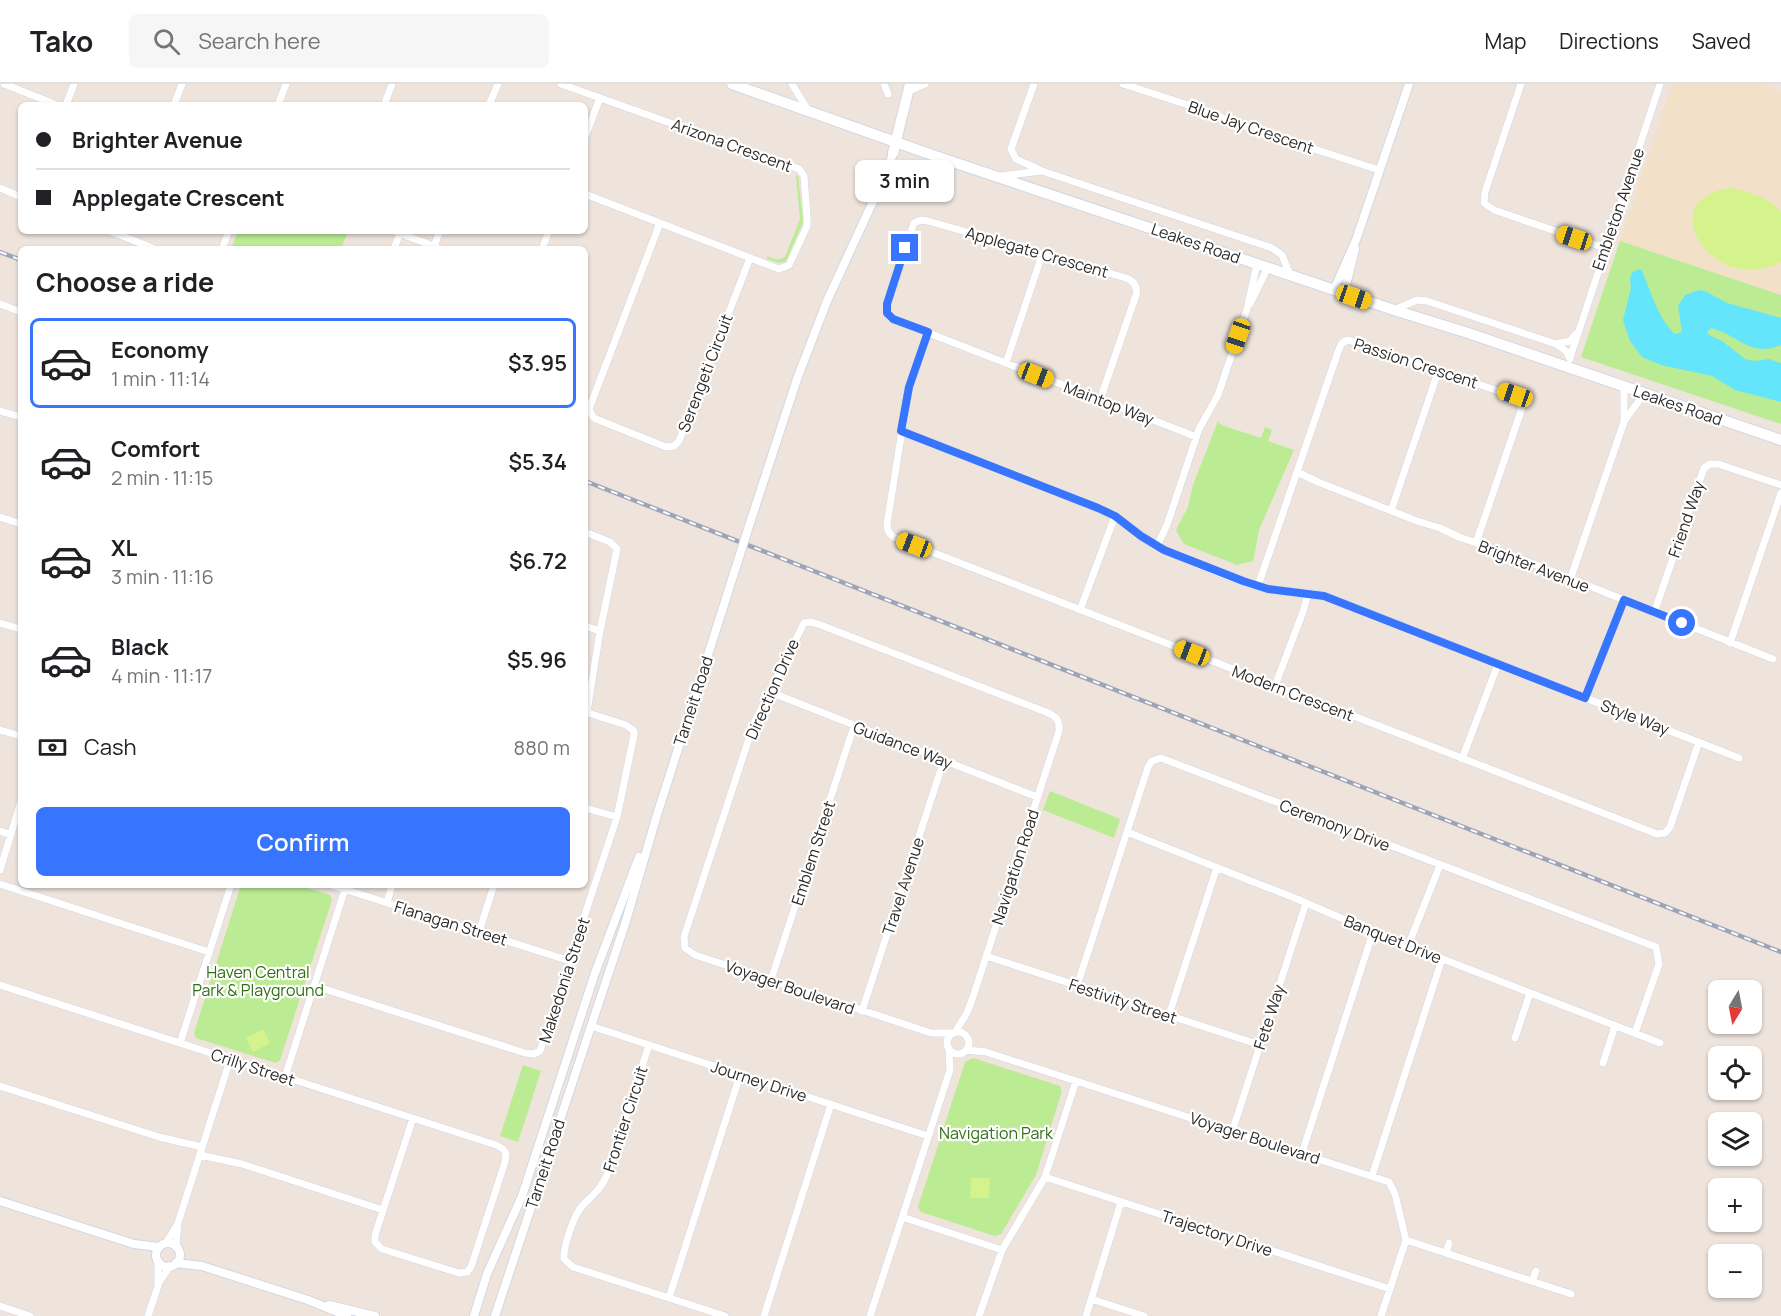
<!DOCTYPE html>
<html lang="en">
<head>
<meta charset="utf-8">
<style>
  :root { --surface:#fff; --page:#f6f6f6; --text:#202124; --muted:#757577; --line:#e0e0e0; --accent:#3875ff }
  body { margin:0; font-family:Manrope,sans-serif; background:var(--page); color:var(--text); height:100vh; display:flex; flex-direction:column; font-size:22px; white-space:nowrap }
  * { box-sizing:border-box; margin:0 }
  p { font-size:20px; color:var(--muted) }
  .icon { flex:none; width:33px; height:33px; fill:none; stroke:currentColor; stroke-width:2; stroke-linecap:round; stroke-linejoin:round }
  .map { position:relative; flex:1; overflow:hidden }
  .panel { position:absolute; left:18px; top:162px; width:570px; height:642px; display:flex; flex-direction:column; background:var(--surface); border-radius:9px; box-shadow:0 2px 4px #0004 }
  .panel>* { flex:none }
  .guide { position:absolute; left:18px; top:18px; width:570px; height:132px; border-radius:9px; box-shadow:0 2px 4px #0004; display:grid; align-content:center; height:132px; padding:0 18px; background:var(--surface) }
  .needle { width:39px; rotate:190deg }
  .buttons { position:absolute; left:1708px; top:896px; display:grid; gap:12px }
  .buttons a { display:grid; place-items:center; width:54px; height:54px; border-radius:9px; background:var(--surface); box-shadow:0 2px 4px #0004; font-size:30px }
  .end { position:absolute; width:27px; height:27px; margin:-14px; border:8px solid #3875ff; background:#fff; box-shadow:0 0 0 3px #fff }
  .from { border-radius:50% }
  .bubble { position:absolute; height:42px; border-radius:9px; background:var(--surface); box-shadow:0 2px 4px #0004; font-size:20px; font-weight:600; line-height:42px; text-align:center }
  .car { position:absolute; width:18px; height:36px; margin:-18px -9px; border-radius:8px; box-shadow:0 0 4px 2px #0007; background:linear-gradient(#f5c518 24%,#345 0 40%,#f5c518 0 76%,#345 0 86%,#f5c518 0) }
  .guide b { display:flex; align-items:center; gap:21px; height:57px; font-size:22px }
  .guide b+b { border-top:2px solid var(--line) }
  .guide i { width:15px; height:15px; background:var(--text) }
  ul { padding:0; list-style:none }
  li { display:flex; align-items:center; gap:18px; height:90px; margin:0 12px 9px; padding:0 6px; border:3px solid transparent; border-radius:9px }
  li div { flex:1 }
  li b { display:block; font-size:22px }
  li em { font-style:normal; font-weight:600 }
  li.on { border-color:var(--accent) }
  li>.icon { width:54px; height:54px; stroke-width:1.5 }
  h2 { padding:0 18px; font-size:27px; line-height:72px }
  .pay { display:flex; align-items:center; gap:15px; height:66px; padding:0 18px; font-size:22px }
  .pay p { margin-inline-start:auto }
  .button { display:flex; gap:12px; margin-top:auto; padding:12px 18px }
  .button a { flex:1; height:69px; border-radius:9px; background:var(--accent); color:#fff; font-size:24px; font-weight:600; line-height:69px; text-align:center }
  header { display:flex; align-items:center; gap:36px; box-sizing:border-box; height:84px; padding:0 30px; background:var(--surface); border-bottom:2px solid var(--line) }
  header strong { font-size:28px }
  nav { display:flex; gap:33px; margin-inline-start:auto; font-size:21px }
  .search { width:420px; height:54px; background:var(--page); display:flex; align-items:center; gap:15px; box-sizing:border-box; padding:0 21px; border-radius:9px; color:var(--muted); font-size:22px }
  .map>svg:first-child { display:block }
  .education { fill:#f2e0c9 }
  .green { fill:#bbeb92 }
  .pitch { fill:#d4f38d }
  .water { fill:#64e5fb }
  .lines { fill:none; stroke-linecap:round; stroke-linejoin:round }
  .minor-casing { stroke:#d1d7e5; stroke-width:8 }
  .tertiary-casing { stroke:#d1d7e5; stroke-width:10 }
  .secondary-casing { stroke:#d1d7e5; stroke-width:12 }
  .minor { stroke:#fff; stroke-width:7 }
  .tertiary { stroke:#fff; stroke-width:8 }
  .secondary { stroke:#fff; stroke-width:10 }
  .rail-casing { stroke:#9ea4b7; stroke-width:4.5 }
  .rail { stroke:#fff; stroke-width:2; stroke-dasharray:7; stroke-linecap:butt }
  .tertiary-bridge-casing { stroke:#d1d7e5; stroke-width:10; stroke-linecap:butt }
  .tertiary-bridge { stroke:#fff; stroke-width:8 }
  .route { stroke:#3875ff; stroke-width:8 }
  .labels { text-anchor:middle; stroke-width:4.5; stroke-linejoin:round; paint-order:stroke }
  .street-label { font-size:16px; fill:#2b2b2b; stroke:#fff }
  .park-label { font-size:16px; fill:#317012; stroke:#fff }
</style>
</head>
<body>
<header>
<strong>Tako</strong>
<div class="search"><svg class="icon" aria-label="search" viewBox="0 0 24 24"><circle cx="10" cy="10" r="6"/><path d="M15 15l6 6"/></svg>Search here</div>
<nav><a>Map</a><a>Directions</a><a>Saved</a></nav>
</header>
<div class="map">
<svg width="1781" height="1232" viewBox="0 0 1781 1232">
  <rect width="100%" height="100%" fill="#eee4dc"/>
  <path class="education" d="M 1672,0 L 1761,0 L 1781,7 L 1781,211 L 1620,157 Z"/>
  <path class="green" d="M 798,91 L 803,138 L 786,177 L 779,179 L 767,175 L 767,172 L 778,176 L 785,173 L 800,135 L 796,92 Z
    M 238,147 L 348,147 L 341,165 L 231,165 Z
    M 1620,157 L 1781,211 L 1781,340 L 1581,273 Z
    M 1218,337 L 1221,341 L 1261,354 L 1265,343 L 1272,346 L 1268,357 L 1294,366 L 1259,446 L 1254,474 L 1253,477 L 1237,481 L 1184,460 L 1176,446 L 1188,423 L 1193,401 Z
    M 1050,707 L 1120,735 L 1114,754 L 1043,726 Z
    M 241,801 L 298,801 L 330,811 L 332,816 L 280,976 L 276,979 L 196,954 L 194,949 Z
    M 973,974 L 1060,1002 L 1062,1007 L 1036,1091 L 1001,1150 L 995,1152 L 921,1128 L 918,1123 L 965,978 Z
    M 523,981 L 541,987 L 518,1058 L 500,1052 Z"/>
  <path class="pitch" d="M 1730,104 C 1748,107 1769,113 1781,128 L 1781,178 C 1713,214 1650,115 1730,104 Z
    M 263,945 L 270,959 L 253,968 L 246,954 Z
    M 971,1094 L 990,1094 L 989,1114 L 970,1114 Z"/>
  <path class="water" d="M 1640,185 L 1642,187 C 1651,207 1658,235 1675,250 L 1682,248 L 1678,222 L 1685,211 L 1699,206 L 1705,207 L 1727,219 L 1781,234 L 1781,261 C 1749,274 1739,251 1711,244 L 1707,248 L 1709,251 L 1722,257 L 1745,275 L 1754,277 L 1769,275 L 1781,279 L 1781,318 L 1735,306 L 1712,292 L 1661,281 L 1642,273 L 1630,257 L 1623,236 L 1631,204 L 1630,195 L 1632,188 Z"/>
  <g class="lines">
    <g class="minor-casing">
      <path id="minor" d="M 4,0 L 57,21
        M 561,0 L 799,85 L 804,92 L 807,132 L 807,142 L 789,181 L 779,185 L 585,110
        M 792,0 L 809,28
        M 884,0 L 888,10
        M 1034,0 L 1011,65 L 1016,75 L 1042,87 L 1272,164 L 1282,171 L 1290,191
        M 1123,0 L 1210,28 L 1228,37 L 1379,86
        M 1521,0 L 1485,108 L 1484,119 L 1494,126 L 1605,164
        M 909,7 L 925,0
        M 66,21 L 74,0
        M 174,21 L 182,0
        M 278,21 L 286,0
        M 384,21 L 392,0
        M 489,21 L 498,0
        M 585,53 L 600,14
        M 1001,92 L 1041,87
        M 0,104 L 21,113
        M 660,139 L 589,325 L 593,333 L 596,335 L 666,363 L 674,362 L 679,357 L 750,174
        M 110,147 L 155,165
        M 394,147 L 441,165
        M 434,162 L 440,147
        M 222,165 L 229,147
        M 394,165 L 400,149
        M 542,165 L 549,147
        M 0,220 L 21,228
        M 1250,220 L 1268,183
        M 1394,226 L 1417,216 L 1427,217 L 1556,260 L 1566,267 L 1570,275
        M 928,248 L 909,303 L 887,440 L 888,447 L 893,453 L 1657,750 L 1665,749 L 1670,743 L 1699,658
        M 1556,260 L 1570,257 L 1576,250
        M 1570,274 L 1660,0
        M 1006,279 L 1042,171
        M 1100,316 L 1136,211 C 1138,202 1134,197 1126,194 L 928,137 L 921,136 L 914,139 L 887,220 L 887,229 L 890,234 L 1184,348 L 1196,353
        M 0,327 L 21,333
        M 1625,336 L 1644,310
        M 901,347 L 1098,424 C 1125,436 1146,458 1173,470 C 1204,483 1237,498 1269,505 C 1288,509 1306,507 1325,512 L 1739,674
        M 1297,388 L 1318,398 L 1417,437 L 1440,444 L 1459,453 L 1508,470 L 1773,575
        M 1391,427 L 1439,285
        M 0,433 L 21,440
        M 585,448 L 610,458 L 617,465 L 600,547 L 587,628
        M 1157,462 L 1167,441 L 1199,345 L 1218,311 L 1247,225 L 1257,180
        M 1570,496 L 1624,338 L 1624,304
        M 1258,502 L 1339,265 L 1342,259 L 1348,256 L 1519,314 L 1522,322 L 1521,327 L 1476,459
        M 1080,526 L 1115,432
        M 1654,529 L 1704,384 L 1710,380 L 1718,380 L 1781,401
        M 0,539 L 21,545
        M 585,542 L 600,547
        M 1730,559 L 1781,409
        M 1275,602 L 1304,525 L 1308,509
        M 770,608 L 1037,713
        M 1585,614 L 1624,516
        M 0,646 L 21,652
        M 1462,675 L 1498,580
        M 585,724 L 617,733
        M 0,747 L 11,751
        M 1127,748 L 1297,815 L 1373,848 L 1660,959
        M 0,786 L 21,717
        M 0,800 L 209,868
        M 331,801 L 570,877
        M 387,819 L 392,801
        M 479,848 L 494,801
        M 1408,862 L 1440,781
        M 986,872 L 1260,961
        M 771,896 L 854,642
        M 0,901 L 496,1061 L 503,1065 L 506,1069 L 505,1078 L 471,1183 L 467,1188 L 459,1189 L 382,1165 L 375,1158 L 375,1151 L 413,1034
        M 315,902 L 525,969 L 534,970 L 540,967 L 617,733 L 634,651 L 634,647 L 626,641 L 585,628
        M 1077,902 L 1148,683 L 1152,677 L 1161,674 L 1656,863 L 1659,880 L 1635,949
        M 862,927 L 944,676
        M 1169,931 L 1217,783
        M 591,942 L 928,1052
        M947 959a11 11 0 1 1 22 0a11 11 0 1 1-22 0Z
        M 953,949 L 931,949 L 695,871 L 685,864 L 684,853 L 754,639 L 804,539 L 811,538 L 818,540 L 1046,628 C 1056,632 1060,636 1059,647 L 973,913 L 967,929 L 955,948
        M 1515,954 L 1530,909
        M 180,959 L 231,801
        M 649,961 L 607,1091 C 601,1105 593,1111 583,1121 C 574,1130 563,1163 564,1175 L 573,1183 L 725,1232
        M 966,966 L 986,968 L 1389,1098 L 1395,1110 L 1406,1156 L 1381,1232
        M 1603,979 L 1615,942
        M 285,993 L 345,805
        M 0,1002 L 159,1053 L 202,1063
        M 1232,1048 L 1306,819
        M 1302,1069 L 1373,848
        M 200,1071 L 242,1080 L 383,1126
        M 1372,1092 L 1442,875
        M 1045,1093 L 1390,1205
        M 902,1133 L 1002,1166
        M 1406,1156 L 1571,1210
        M 166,1159 L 177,1141
        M 176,1163 L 178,1139 L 230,976
        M 1446,1169 L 1449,1159
        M 1532,1197 L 1536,1187
        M 158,1200 L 170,1182
        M 669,1214 L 740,991
        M 1091,1215 L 1144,1232
        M 0,1222 L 30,1232
        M 148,1232 L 158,1202 L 158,1178
        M 764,1232 L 831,1020
        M 870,1232 L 950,986 L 949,964
        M 979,1232 L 1002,1166 L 1045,1093 L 1076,997
        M 1086,1232 L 1121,1118"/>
    </g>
    <g class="tertiary-casing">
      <path id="tertiary" d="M 1334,206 L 1356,156 L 1409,0
        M 1344,209 L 1355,165
        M 749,442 L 797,295 L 827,217 L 888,85 L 893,69
        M 0,1117 L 134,1160 L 159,1163
        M156 1171a12 12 0 1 1 24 0a12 12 0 1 1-24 0Z
        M 176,1179 L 202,1182 L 308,1216 L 347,1232
        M 329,1221 L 375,1232
        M 474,1232 L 487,1190 L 522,1112 L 595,889 L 639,773
        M 495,1232 L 625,840 L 657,731 L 742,464"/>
    </g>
    <g class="secondary-casing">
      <path id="secondary" d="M 732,0 L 938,73 L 1394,226 L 1468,249 L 1781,356
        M 893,69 L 910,0"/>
    </g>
    <use href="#minor" class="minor"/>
    <use href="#tertiary" class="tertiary"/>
    <use href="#secondary" class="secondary"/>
    <g class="rail-casing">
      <path id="rail" d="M 0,168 L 21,176
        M 585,397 L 1781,868"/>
    </g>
    <use href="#rail" class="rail"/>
    <g class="tertiary-bridge-casing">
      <path id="tertiary-bridge" d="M 742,464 L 749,442"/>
    </g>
    <use href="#tertiary-bridge" class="tertiary-bridge"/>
  </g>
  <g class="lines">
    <path class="route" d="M 905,164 L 887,220 L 887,229 L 893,235 L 928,248 L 909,303 L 901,347 L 1098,424 L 1115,432 L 1141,452 L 1164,466 L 1243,497 L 1268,505 L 1324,512 L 1585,614 L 1624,516 L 1682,539"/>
  </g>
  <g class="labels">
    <g class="street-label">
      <text transform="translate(1251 43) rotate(19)" y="6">Blue Jay Crescent</text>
      <text transform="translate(732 61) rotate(20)" y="6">Arizona Crescent</text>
      <text transform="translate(1618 125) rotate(-71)" y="6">Embleton Avenue</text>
      <text transform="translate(1196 159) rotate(19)" y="6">Leakes Road</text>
      <text transform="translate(1037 168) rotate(16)" y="6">Applegate Crescent</text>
      <text transform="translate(1416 279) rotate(18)" y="6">Passion Crescent</text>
      <text transform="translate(705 289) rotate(-69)" y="6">Serengeti Circuit</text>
      <text transform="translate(1109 319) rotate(21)" y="6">Maintop Way</text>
      <text transform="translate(1678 321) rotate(19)" y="6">Leakes Road</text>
      <text transform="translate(1686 435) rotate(-71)" y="6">Friend Way</text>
      <text transform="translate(1534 482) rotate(21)" y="6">Brighter Avenue</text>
      <text transform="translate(772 605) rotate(-66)" y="6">Direction Drive</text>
      <text transform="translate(1293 609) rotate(21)" y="6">Modern Crescent</text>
      <text transform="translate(693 617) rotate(-72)" y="6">Tarneit Road</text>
      <text transform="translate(1635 633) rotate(21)" y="6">Style Way</text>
      <text transform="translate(903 661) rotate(21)" y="6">Guidance Way</text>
      <text transform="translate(1335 741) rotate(21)" y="6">Ceremony Drive</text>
      <text transform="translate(813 769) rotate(-72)" y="6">Emblem Street</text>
      <text transform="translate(1015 783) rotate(-72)" y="6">Navigation Road</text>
      <text transform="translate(903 802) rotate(-72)" y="6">Travel Avenue</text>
      <text transform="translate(451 839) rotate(17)" y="6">Flanagan Street</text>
      <text transform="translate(1393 855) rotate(22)" y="6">Banquet Drive</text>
      <text transform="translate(564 896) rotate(-72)" y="6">Makedonia Street</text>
      <text transform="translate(790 903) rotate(19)" y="6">Voyager Boulevard</text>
      <text transform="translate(1123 917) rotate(18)" y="6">Festivity Street</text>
      <text transform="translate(1269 933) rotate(-72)" y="6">Fete Way</text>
      <text transform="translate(253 983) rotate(18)" y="6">Crilly Street</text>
      <text transform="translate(759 997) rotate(18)" y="6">Journey Drive</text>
      <text transform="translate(625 1035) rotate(-72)" y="6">Frontier Circuit</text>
      <text transform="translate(1255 1054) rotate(18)" y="6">Voyager Boulevard</text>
      <text transform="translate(545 1080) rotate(-72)" y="6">Tarneit Road</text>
      <text transform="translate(1217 1149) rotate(18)" y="6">Trajectory Drive</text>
    </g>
    <g class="park-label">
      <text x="258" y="894">Haven Central<tspan x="258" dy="18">Park &amp; Playground</tspan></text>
      <text x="996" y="1055">Navigation Park</text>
    </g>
  </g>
</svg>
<div class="buttons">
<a><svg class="needle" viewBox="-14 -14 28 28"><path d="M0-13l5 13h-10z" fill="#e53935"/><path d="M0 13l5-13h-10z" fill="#757577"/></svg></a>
<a><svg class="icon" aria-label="locate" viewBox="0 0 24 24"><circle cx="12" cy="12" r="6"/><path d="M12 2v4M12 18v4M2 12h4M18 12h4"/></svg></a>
<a><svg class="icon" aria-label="layers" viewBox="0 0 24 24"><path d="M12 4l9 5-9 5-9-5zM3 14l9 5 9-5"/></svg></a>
<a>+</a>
<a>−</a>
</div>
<i class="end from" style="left:1682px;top:539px"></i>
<i class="end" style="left:905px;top:164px"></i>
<div class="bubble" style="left:855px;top:76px;width:99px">3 min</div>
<i class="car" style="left:1574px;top:154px;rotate:288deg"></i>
<i class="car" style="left:1354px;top:213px;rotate:109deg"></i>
<i class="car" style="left:1238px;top:252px;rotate:199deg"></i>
<i class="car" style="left:1036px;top:291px;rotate:111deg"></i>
<i class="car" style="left:1515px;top:311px;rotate:289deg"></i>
<i class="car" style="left:914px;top:461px;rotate:291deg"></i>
<i class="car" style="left:1192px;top:569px;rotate:291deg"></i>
<div class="guide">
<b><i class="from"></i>Brighter Avenue</b>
<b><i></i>Applegate Crescent</b>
</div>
<section class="panel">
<h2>Choose a ride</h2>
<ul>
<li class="on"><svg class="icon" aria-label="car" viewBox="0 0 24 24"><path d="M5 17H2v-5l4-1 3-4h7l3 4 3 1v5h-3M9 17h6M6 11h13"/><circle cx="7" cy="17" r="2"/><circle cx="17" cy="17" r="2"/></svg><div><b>Economy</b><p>1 min · 11:14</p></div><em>$3.95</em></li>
<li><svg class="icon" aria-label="car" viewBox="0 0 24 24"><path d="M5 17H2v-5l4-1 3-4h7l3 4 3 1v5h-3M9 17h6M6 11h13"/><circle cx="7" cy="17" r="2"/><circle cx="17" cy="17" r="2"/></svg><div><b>Comfort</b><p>2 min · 11:15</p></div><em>$5.34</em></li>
<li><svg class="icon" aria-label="car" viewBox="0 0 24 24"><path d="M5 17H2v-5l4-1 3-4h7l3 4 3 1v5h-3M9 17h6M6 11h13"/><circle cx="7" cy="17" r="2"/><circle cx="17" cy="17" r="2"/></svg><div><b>XL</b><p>3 min · 11:16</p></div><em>$6.72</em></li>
<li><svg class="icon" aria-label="car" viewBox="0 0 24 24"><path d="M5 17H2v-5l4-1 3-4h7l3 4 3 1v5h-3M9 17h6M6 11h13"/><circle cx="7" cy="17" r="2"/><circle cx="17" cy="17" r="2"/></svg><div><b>Black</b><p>4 min · 11:17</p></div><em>$5.96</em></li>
</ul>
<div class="pay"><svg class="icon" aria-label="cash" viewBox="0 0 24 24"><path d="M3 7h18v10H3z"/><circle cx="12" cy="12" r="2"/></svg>Cash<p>880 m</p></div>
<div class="button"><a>Confirm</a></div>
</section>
</div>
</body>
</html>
